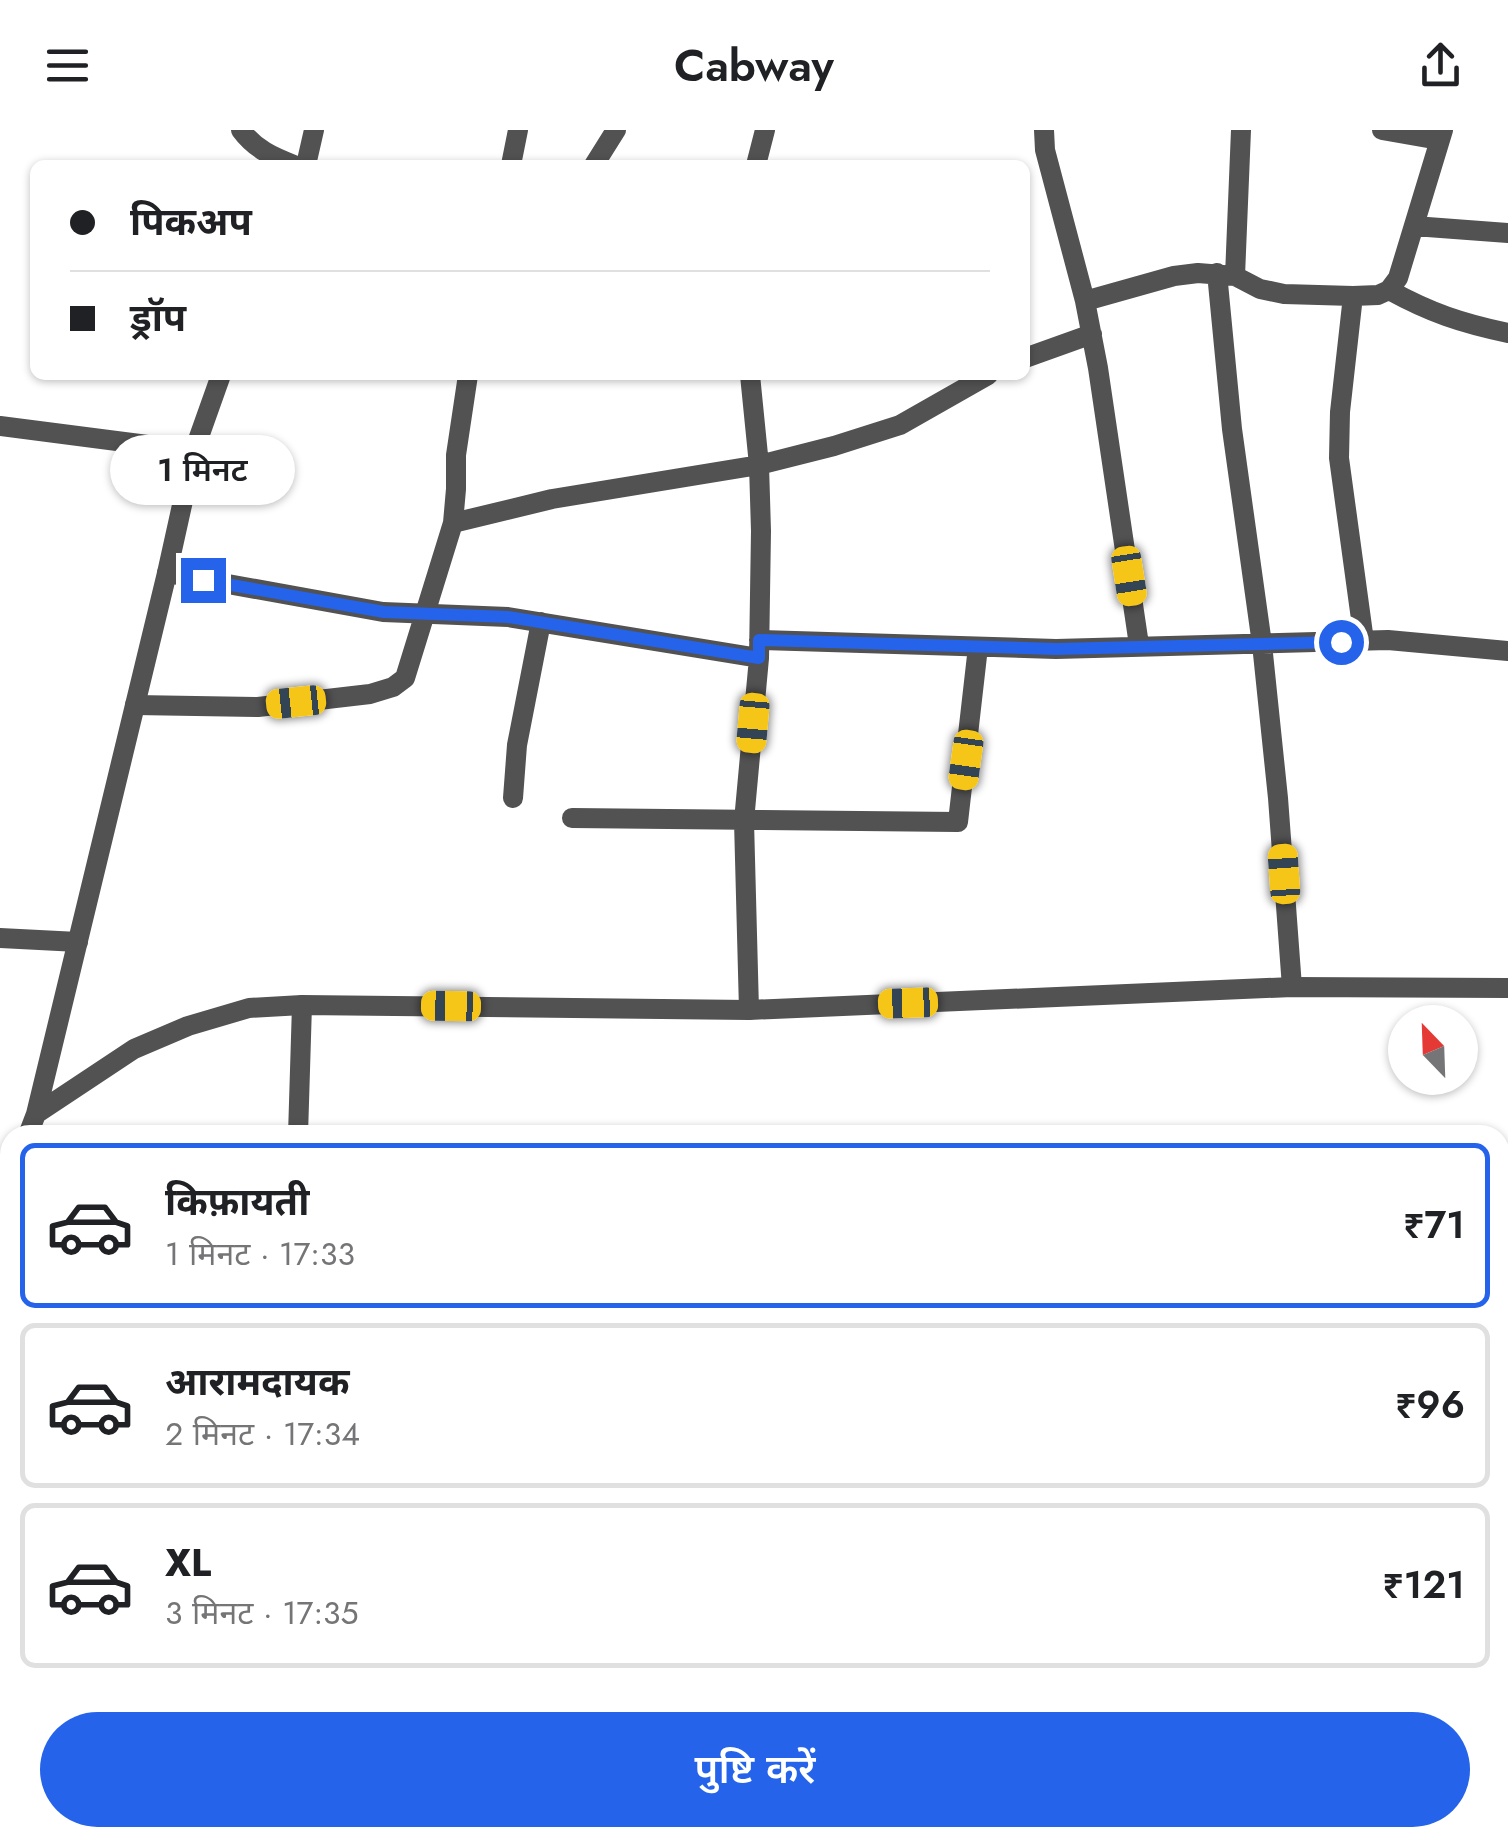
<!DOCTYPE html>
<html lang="hi">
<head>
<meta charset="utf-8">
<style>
  :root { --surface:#fff; --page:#f6f6f6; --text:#202124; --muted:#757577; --line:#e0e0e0; --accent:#2563eb }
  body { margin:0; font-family:Jost,"Noto Sans Devanagari",sans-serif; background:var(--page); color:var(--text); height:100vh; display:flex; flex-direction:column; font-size:38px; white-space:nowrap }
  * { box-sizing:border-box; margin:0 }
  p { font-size:32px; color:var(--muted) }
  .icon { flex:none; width:55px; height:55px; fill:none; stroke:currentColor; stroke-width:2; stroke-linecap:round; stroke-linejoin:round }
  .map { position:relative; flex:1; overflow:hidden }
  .panel { position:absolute; left:0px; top:995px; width:1510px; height:722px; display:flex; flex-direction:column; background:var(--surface); border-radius:30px 30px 0 0; box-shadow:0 2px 8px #0004 }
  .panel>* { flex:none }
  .banner { position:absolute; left:30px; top:30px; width:1000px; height:220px; border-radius:15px; box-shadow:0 2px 8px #0004; display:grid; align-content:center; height:220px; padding:0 40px; background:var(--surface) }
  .needle { width:65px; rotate:337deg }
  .buttons { position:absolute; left:1388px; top:875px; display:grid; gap:20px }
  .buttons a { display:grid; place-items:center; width:90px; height:90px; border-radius:50%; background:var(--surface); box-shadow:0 2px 8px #0004; font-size:50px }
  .end { position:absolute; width:45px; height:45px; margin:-22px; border:12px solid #2563eb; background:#fff; box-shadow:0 0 0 5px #fff }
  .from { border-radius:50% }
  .bubble { position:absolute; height:70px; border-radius:35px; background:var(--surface); box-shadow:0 2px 8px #0004; font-size:32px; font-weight:600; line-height:70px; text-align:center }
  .car { position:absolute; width:30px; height:60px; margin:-30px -15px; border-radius:12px; box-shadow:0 0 8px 2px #0007; background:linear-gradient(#f5c518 24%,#345 0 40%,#f5c518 0 76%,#345 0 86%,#f5c518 0) }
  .banner b { display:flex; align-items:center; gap:35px; height:95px; font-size:38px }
  .banner b+b { border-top:2px solid var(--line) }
  .banner i { width:25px; height:25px; background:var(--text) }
  ul { padding:18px 0 0; list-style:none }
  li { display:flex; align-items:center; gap:30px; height:165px; margin:0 20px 15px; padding:0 20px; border:5px solid var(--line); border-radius:15px }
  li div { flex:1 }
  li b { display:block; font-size:38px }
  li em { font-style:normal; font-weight:600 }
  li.current { border-color:var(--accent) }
  li>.icon { width:90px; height:90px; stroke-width:1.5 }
  .action { display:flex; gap:20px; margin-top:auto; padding:20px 40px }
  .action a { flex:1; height:115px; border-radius:60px; background:var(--accent); color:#fff; font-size:40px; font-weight:600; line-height:115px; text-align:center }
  header { display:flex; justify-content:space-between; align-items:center; height:130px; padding:0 40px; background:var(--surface); font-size:45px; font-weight:600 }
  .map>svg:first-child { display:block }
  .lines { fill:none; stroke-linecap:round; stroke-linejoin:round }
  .service { stroke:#525252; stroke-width:14 }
  .minor { stroke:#525252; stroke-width:20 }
  .tertiary { stroke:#525252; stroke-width:20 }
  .route { stroke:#2563eb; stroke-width:12 }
</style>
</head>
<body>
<header><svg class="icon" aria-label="menu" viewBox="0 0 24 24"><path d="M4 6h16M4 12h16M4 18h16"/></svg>Cabway<svg class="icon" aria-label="share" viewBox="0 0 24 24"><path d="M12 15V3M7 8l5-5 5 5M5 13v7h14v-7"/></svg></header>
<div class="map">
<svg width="1508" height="1716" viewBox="0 0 1508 1716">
  <rect width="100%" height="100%" fill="#fff"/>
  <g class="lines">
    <path class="service" d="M 0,1152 L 10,1155"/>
    <path class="minor" d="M 241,0 C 255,19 273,27 294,35
      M 1044,0 L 1045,20 L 1085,171 L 1098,238 L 1139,515
      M 1382,0 L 1439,10
      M 511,35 L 518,0
      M 594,35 L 616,0
      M 756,35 L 765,0
      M 1414,96 L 1508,103
      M 1217,143 L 1232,299 L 1262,514 L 1278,668 L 1292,857
      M 1235,146 L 1241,0
      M 1389,160 C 1431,183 1461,193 1508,203
      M 1353,166 L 1340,282 L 1339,328 L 1364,511
      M 1085,171 L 1174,146 L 1198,143 L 1235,146 L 1260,159 L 1284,164 L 1353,166 L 1378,165 L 1389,160 L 1398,148 L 1443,0
      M 1025,228 L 1092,204
      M 0,296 L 194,321
      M 453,393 L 552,369 L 759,335 L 834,316 L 900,295 L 988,245
      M 167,443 L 383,482 L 508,487 L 759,528
      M 759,510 L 1056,519 L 1388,510 L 1508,521
      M 135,575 L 258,577 L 370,564 L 393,557 L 405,548 L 453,393 L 456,359 L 456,325 L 468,245
      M 513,668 L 517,615 L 541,492
      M 572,688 L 958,692 L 978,517
      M 0,808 L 78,812
      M 749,880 L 744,691 L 759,528 L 761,401 L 759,335 L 750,245
      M 298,1005 L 302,875
      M 1500,1314 L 1508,1302"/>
    <path class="tertiary" d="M 306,35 L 314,0
      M 36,984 L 134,919 L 188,896 L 249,878 L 302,875 L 749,880 L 1292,857 L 1508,858
      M 28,1005 L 36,984 L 167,443 L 194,321 L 221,245
      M 0,1075 L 10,1050"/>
  </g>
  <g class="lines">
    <path class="route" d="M 203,450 L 384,482 L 508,487 L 759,528 L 759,510 L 1056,519 L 1341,512"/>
  </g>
</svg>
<div class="buttons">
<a><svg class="needle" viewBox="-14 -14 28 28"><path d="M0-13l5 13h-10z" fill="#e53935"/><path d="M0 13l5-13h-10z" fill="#757577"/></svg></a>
</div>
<i class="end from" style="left:1341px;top:512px"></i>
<i class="end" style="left:203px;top:450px"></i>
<div class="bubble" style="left:110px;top:305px;width:185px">1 मिनट</div>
<i class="car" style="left:1129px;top:446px;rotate:171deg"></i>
<i class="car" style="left:296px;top:572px;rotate:264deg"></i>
<i class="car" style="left:753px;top:593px;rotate:185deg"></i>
<i class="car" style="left:966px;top:630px;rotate:188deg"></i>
<i class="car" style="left:1284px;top:744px;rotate:356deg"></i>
<i class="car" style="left:908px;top:873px;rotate:268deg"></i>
<i class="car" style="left:451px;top:876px;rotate:271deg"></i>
<div class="banner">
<b><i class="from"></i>पिकअप</b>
<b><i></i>ड्रॉप</b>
</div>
<section class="panel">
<ul>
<li class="current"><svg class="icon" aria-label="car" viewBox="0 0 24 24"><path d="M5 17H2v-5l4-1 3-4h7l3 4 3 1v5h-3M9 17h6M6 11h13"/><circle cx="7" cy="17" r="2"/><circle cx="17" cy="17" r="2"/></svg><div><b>किफ़ायती</b><p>1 मिनट · 17:33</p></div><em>₹71</em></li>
<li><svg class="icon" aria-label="car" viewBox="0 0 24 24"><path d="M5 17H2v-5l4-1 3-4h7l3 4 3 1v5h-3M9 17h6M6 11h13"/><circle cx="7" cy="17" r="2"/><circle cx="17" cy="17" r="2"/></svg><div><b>आरामदायक</b><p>2 मिनट · 17:34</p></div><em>₹96</em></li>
<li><svg class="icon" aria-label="car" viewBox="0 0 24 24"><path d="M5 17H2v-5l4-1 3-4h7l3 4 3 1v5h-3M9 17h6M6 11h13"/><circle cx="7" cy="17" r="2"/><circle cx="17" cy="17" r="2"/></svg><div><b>XL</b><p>3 मिनट · 17:35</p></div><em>₹121</em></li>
</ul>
<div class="action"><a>पुष्टि करें</a></div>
</section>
</div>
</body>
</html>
